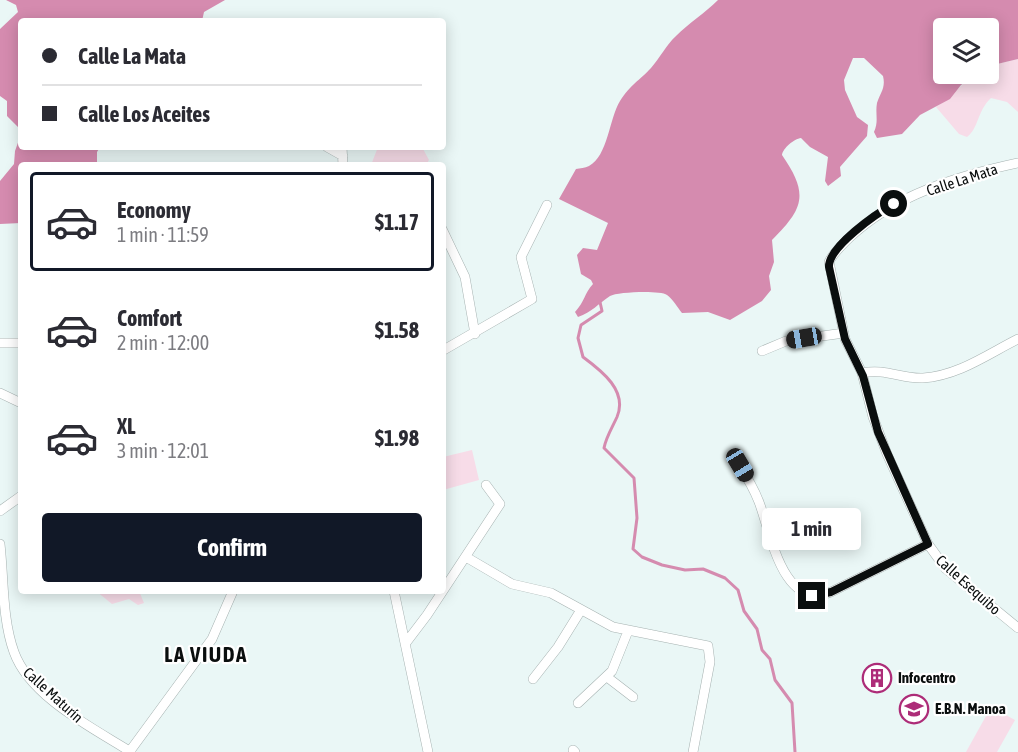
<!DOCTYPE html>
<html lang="en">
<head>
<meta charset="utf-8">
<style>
  :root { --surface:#fff; --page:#f2f2f3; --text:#2b2b33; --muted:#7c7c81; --line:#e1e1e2; --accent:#111827 }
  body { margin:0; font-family:"Asap Condensed",sans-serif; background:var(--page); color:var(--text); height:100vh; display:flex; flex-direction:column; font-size:22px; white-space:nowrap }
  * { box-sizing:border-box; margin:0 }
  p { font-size:20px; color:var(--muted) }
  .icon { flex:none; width:33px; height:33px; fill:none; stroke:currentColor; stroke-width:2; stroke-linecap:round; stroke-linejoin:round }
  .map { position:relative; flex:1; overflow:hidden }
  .side { position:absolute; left:18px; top:162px; width:428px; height:432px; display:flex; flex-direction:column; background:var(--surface); border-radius:6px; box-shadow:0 3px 15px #0003 }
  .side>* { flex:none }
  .guide { position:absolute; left:18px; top:18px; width:428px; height:132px; border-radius:6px; box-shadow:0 3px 15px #0003; display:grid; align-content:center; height:132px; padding:0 24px; background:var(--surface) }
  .controls { position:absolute; left:933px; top:18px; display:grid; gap:12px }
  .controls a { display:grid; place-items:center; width:66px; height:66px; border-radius:6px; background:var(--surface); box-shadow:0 3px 15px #0003; font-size:30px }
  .end { position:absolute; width:27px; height:27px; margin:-14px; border:8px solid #0a0e0e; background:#fff; box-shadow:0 0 0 3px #fff }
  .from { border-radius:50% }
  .bubble { position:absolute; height:42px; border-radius:6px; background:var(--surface); box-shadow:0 3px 15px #0003; font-size:20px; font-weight:700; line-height:42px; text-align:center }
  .car { position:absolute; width:18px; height:36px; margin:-18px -9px; border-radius:8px; box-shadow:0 0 4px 2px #0007; background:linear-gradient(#222 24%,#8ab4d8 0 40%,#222 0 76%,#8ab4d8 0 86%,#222 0) }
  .guide b { display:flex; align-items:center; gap:21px; height:57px; font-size:22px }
  .guide b+b { border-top:2px solid var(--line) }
  .guide i { width:15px; height:15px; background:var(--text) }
  ul { padding:10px 0 0; list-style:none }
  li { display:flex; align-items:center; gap:18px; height:99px; margin:0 12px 9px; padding:0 12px; border:3px solid transparent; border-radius:6px }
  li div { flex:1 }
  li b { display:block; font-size:22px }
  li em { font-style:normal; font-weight:700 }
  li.selected { border-color:var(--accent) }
  li>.icon { width:54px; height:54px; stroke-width:1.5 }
  .button { display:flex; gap:12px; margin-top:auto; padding:12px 24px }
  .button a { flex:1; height:69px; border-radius:6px; background:var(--accent); color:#fff; font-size:24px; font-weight:700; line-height:69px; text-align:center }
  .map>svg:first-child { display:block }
  .green { fill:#f7dce8 }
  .water { fill:#d58baf }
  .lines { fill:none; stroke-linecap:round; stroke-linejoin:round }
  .stream { stroke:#d58baf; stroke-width:3 }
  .street-casing { stroke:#a6b2b1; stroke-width:10 }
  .street { stroke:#fff; stroke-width:9 }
  .route { stroke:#0a0e0e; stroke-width:8 }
  .labels { text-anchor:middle; stroke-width:4.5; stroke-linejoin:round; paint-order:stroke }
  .street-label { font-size:15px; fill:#0a0e0e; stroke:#fff }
  .poi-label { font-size:15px; font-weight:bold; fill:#0a0e0e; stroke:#fff; text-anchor:start }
  .district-label { font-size:21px; font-weight:bold; letter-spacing:1.5px; fill:#0a0e0e; stroke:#fff }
</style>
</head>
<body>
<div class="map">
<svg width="1018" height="752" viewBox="0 0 1018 752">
  <rect width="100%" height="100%" fill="#eaf7f6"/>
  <path class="green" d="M 1018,59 L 1018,112 L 1007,102 L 991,98 C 977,111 979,128 967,137 L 959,134 L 936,107 C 955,96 965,74 988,74 L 989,66 Z
    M 378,147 L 422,147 L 429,160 L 426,165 L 371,165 Z
    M 472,450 L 479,480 L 443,490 L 443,457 Z
    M 96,591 L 139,591 L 144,603 L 138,605 L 129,599 L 112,604 Z
    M 991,707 L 1015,720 L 997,752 L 966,752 Z"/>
  <path class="water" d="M 6,0 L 225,0 L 204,12 L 202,21 L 21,21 L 21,133 L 20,129 L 7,116 L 7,101 L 0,96 L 0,29 L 18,12 L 16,5 Z
    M 718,0 L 1018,0 L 1018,59 L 989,66 L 988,28 L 944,28 L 944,74 L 977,74 L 961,85 L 950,99 L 920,115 L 902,134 L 877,138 L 874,132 C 879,121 875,114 877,103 C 880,93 886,88 883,76 L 864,58 L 853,58 L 844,80 L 845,90 L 857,117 L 868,125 L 867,136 L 840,167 L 841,176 L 828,186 L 825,181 L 828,157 L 810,147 L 801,138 C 794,139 783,148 782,155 C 809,194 804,208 772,240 L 774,262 L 769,276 L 771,290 L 762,301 L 730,320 L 708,312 L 682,313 C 678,308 672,298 667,295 C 660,290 617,292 610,296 C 598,304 592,312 578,317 L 575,312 C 585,301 584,294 593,284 L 591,280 L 581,274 L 577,255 L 583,248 L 597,250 L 608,223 L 559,199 L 576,169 C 580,168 585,168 589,166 C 608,156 609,119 620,101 C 631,84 639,81 651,68 C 660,58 666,45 676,36 C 689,23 705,13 718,0 Z
    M 21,134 L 21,147 L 100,147 L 97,152 L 97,164 L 21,165 L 21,223 L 0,224 L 0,181 L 14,164 L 15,151 Z"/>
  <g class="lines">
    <path class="stream" d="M 600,302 L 602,311 L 581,325 L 578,338 L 583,357 C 602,371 628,391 617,417 C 612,428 606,437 604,448 L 634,478 L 637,518 L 633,549 L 642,557 L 662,565 L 685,570 L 703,569 L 725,578 L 738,590 L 744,611 L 757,629 L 762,650 L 770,659 L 775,680 L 792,703 L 795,752"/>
    <g class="street-casing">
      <path id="street" d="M 327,147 L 343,156
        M 342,147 L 343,165
        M 1018,163 C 958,176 894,195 849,238 C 842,245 833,253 829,262 L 845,339 L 862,373 L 873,417 L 887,454 L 928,544 L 946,569 L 1018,628
        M 442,229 L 465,277 L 475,334
        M 0,343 L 21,343
        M 442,351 L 532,299 L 521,257 L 547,205
        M 762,351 L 786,341 L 844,333
        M 862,373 C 886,368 901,379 923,378 C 958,376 988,354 1018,339
        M 0,393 L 21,403
        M 739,465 C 747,477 754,489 759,502 C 771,533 782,611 831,592 L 928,544
        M 0,511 L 21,496
        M 0,544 C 4,579 2,619 14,652 C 30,697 93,728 131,752
        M 466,557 L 512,584 L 551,593 L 613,627 L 708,646 L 710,662 L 693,752
        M 394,591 L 428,752
        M 405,644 L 427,615 L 500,504 L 486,485
        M 607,677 L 633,697
        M 533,679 L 558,647 L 581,610
        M 578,703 L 612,671 L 628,631
        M 573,750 L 575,752
        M 130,751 L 212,639 L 233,591"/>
    </g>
    <use href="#street" class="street"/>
  </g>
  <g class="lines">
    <path class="route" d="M 812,596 L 831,592 L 928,544 L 878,432 L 863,376 L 845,339 L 829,267 C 828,247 877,213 894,204"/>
  </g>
  <defs>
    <g id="building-ring" transform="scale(1.5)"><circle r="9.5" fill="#fff" stroke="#ad2c78" stroke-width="1.5"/><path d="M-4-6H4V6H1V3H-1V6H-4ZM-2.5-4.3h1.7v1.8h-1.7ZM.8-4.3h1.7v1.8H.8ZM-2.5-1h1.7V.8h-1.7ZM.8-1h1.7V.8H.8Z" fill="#ad2c78"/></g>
    <g id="school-ring" transform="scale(1.5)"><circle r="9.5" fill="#fff" stroke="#ad2c78" stroke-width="1.5"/><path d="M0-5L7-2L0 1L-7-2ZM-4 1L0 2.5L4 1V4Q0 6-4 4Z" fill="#ad2c78"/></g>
  </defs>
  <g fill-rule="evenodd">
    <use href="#building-ring" x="877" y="678"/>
    <use href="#school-ring" x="914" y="709"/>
  </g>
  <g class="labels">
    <g class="street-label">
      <text transform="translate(962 180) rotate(-18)" y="5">Calle La Mata</text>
      <text transform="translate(968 585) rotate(42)" y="5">Calle Esequibo</text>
      <text transform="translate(53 695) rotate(42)" y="5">Calle Maturín</text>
    </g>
    <g class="poi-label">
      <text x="898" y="683">Infocentro</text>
      <text x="935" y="714">E.B.N. Manoa</text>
    </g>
    <g class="district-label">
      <text x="206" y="662">LA VIUDA</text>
    </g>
  </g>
</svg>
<div class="controls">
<a><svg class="icon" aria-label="layers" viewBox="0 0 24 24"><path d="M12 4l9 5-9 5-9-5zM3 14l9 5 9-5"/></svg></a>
</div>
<i class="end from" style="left:894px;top:204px"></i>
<i class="end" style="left:812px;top:596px"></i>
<div class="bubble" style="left:762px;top:508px;width:99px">1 min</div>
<i class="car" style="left:804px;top:338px;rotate:260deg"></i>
<i class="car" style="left:740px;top:465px;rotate:149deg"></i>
<div class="guide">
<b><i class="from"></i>Calle La Mata</b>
<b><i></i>Calle Los Aceites</b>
</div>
<section class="side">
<ul>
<li class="selected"><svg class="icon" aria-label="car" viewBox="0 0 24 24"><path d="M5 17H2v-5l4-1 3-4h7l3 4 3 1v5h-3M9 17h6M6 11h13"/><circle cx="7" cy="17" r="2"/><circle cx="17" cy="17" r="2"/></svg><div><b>Economy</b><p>1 min · 11:59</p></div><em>$1.17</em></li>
<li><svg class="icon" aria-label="car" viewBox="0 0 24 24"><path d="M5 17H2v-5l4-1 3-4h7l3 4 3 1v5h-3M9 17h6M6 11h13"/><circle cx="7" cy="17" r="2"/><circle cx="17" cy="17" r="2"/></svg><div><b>Comfort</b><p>2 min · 12:00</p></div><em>$1.58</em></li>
<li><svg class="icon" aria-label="car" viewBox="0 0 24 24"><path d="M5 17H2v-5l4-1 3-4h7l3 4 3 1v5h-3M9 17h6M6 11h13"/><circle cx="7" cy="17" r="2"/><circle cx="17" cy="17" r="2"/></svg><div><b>XL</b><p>3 min · 12:01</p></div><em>$1.98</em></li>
</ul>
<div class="button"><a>Confirm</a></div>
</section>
</div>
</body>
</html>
